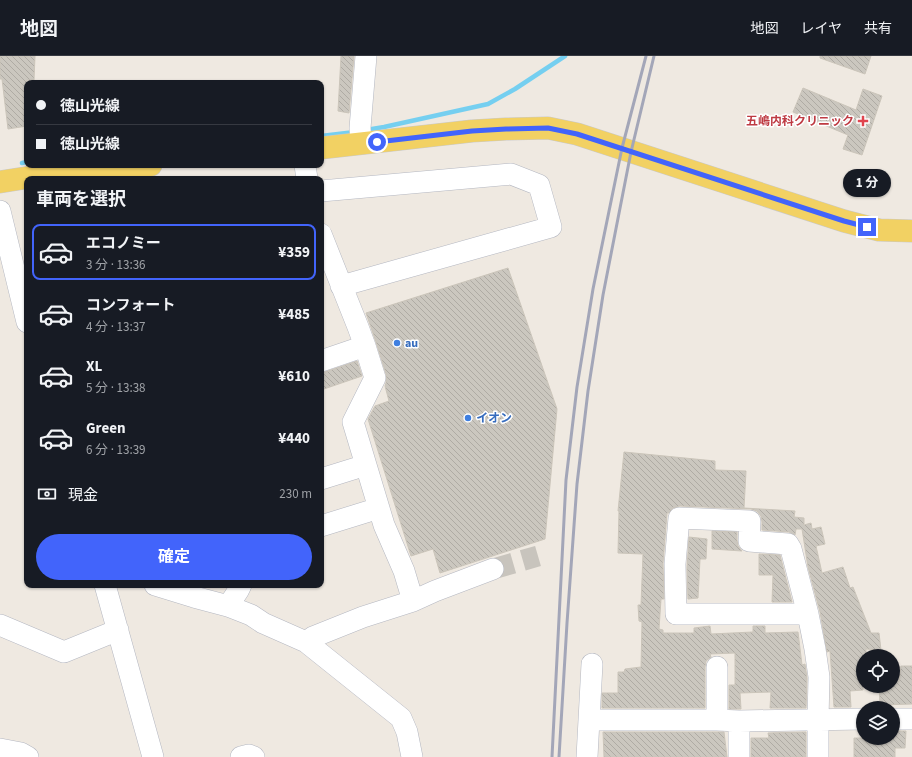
<!DOCTYPE html>
<html lang="ja">
<head>
<meta charset="utf-8">
<style>
  :root { --surface:#171b24; --page:#20242c; --text:#f1f3f6; --muted:#9ea1a6; --line:#363941; --accent:#4264fb }
  body { margin:0; font-family:"Source Sans 3","Noto Sans JP",sans-serif; background:var(--page); color:var(--text); height:100vh; display:flex; flex-direction:column; font-size:15px; white-space:nowrap }
  * { box-sizing:border-box; margin:0 }
  p { font-size:13px; color:var(--muted) }
  .icon { flex:none; width:22px; height:22px; fill:none; stroke:currentColor; stroke-width:2; stroke-linecap:round; stroke-linejoin:round }
  .map { position:relative; flex:1; overflow:hidden }
  .details { position:absolute; left:24px; top:120px; width:300px; height:412px; display:flex; flex-direction:column; background:var(--surface); border-radius:8px; box-shadow:0 1px 3px #0004 }
  .details>* { flex:none }
  .top-card { position:absolute; left:24px; top:24px; width:300px; height:88px; border-radius:8px; box-shadow:0 1px 3px #0004; display:grid; align-content:center; height:88px; padding:0 12px; background:var(--surface) }
  .controls { position:absolute; left:856px; top:593px; display:grid; gap:8px }
  .controls a { display:grid; place-items:center; width:44px; height:44px; border-radius:50%; background:var(--surface); box-shadow:0 1px 3px #0004; font-size:20px }
  .end { position:absolute; width:18px; height:18px; margin:-9px; border:5px solid #4264fb; background:#fff; box-shadow:0 0 0 2px #fff }
  .from { border-radius:50% }
  .bubble { position:absolute; height:28px; border-radius:14px; background:var(--surface); box-shadow:0 1px 3px #0004; font-size:13px; font-weight:700; line-height:28px; text-align:center }
  .top-card b { display:flex; align-items:center; gap:14px; height:38px; font-size:15px }
  .top-card b+b { border-top:1px solid var(--line) }
  .top-card i { width:10px; height:10px; background:var(--text) }
  ul { padding:0; list-style:none }
  li { display:flex; align-items:center; gap:12px; height:56px; margin:0 8px 6px; padding:0 4px; border:2px solid transparent; border-radius:8px }
  li div { flex:1 }
  li b { display:block; font-size:15px }
  li em { font-style:normal; font-weight:700 }
  li.active { border-color:var(--accent) }
  li>.icon { width:36px; height:36px; stroke-width:1.5 }
  h2 { padding:0 12px; font-size:18px; line-height:48px }
  .pay { display:flex; align-items:center; gap:10px; height:44px; padding:0 12px; font-size:15px }
  .pay p { margin-inline-start:auto }
  .primary-button { display:flex; gap:8px; margin-top:auto; padding:8px 12px }
  .primary-button a { flex:1; height:46px; border-radius:24px; background:var(--accent); color:#fff; font-size:16px; font-weight:700; line-height:46px; text-align:center }
  header { display:flex; align-items:center; gap:24px; box-sizing:border-box; height:56px; padding:0 20px; background:var(--surface); border-bottom:1px solid var(--line) }
  header strong { font-size:19px }
  nav { display:flex; gap:22px; margin-inline-start:auto; font-size:14px }
  .map>svg:first-child { display:block }
  .lines { fill:none; stroke-linecap:round; stroke-linejoin:round }
  .stream { stroke:#75cff0; stroke-width:4.5 }
  .building { fill:url(#building-back-hatch); stroke:#cbc5ba }
  .minor-tunnel { stroke:#c8c4bd; stroke-width:21; stroke-dasharray:21 10; stroke-linecap:butt }
  .minor-casing { stroke:#b4b7c1; stroke-width:22 }
  .major-casing { stroke:#c9c9c9; stroke-width:23 }
  .minor { stroke:#fff; stroke-width:21 }
  .major { stroke:#f2d163; stroke-width:22 }
  .rail { stroke:#a3a6b8; stroke-width:3 }
  .route { stroke:#4264fb; stroke-width:5 }
  .health-dot { fill:#e0444e; stroke:#fff; stroke-width:1.5 }
  .shop-dot { fill:#3f7fe0; stroke:#fff; stroke-width:1.5 }
  .labels { text-anchor:middle; stroke-width:3; stroke-linejoin:round; paint-order:stroke }
  .health-label { font-size:12px; font-weight:bold; fill:#be3a42; stroke:#fff; text-anchor:end }
  .shop-label { font-size:12px; font-weight:bold; fill:#366cbe; stroke:#fff; text-anchor:start }
</style>
</head>
<body>
<header>
<strong>地図</strong>
<nav><a>地図</a><a>レイヤ</a><a>共有</a></nav>
</header>
<div class="map">
<svg width="912" height="701" viewBox="0 0 912 701">
  <defs>
    <pattern id="building-back-hatch" width="6" height="6" patternUnits="userSpaceOnUse"><rect width="6" height="6" fill="#cbc7bf"/><path d="M-1 5l2 2M0 0l6 6M5-1l2 2" fill="none" stroke="#afaba4"/></pattern>
  </defs>
  <rect width="100%" height="100%" fill="#efe9e1"/>
  <g class="lines">
    <path class="stream" d="M 366,74 L 384,71 L 488,48 L 515,33 L 565,0
      M 321,80 L 355,76
      M 22,107 L 27,106"/>
  </g>
  <path class="building" d="M 0,0 L 35,0 L 34,24 L 27,24 L 27,70 L 8,73 L 2,23 L 0,23 Z
    M 341,0 L 354,0 L 349,57 L 338,55 Z
    M 820,0 L 871,0 L 865,18 L 820,2 Z
    M 803,32 L 856,54 L 863,33 L 882,40 L 862,99 L 843,93 L 848,79 L 793,56 Z
    M 508,212 L 557,353 L 545,483 L 440,517 L 433,493 L 411,500 L 368,363 L 375,350 L 389,345 L 385,330 L 386,327 L 386,318 L 376,286 L 366,257 Z
    M 357,305 L 362,320 L 321,334 L 321,317 L 325,316 Z
    M 624,396 L 715,405 L 715,414 L 746,415 L 744,452 L 795,455 L 794,461 L 804,462 L 804,469 L 811,467 L 812,473 L 821,471 L 825,488 L 816,490 L 822,517 L 843,511 L 850,532 L 853,531 L 871,577 L 879,577 L 881,594 L 866,593 L 866,597 L 863,597 L 863,634 L 850,635 L 851,651 L 834,651 L 830,595 L 827,596 L 820,556 L 808,511 L 802,473 L 796,473 L 795,479 L 789,476 L 762,474 L 762,466 L 761,460 L 757,455 L 751,453 L 680,450 L 673,452 L 669,457 L 667,457 L 663,507 L 664,543 L 661,543 L 659,573 L 663,574 L 663,577 L 694,577 L 694,572 L 710,570 L 711,578 L 753,576 L 753,570 L 765,570 L 765,577 L 798,576 L 802,609 L 805,608 L 807,622 L 806,652 L 770,652 L 771,636 L 740,637 L 741,653 L 729,653 L 729,629 L 735,629 L 735,597 L 710,598 L 711,601 L 706,605 L 705,611 L 705,652 L 602,652 L 602,637 L 618,637 L 618,616 L 624,616 L 625,613 L 641,611 L 642,566 L 639,565 L 638,549 L 641,549 L 643,498 L 618,497 L 619,455 L 618,455 Z
    M 712,475 L 737,476 L 737,484 L 738,490 L 742,495 L 712,493 Z
    M 689,481 L 707,483 L 706,503 L 700,503 L 698,542 L 688,543 L 687,512 Z
    M 759,498 L 780,499 L 792,546 L 772,546 L 773,519 L 759,519 Z
    M 901,610 L 912,610 L 912,648 L 880,649 L 879,630 L 893,630 L 893,625 L 899,625 Z
    M 893,675 L 906,675 L 905,692 L 895,692 L 895,701 L 854,701 L 854,682 L 893,682 Z
    M 603,676 L 724,676 L 727,701 L 604,701 Z
    M 806,676 L 806,701 L 751,701 L 751,682 L 769,682 L 768,677 Z"/>
  <g class="lines">
    <path class="minor-tunnel" d="M 493,513 L 538,500"/>
    <g class="minor-casing">
      <path id="minor" d="M 361,87 L 360,72 L 366,0
        M 305,109 L 307,123
        M 321,135 L 511,118 L 539,129 L 551,171 L 341,230
        M 0,155 L 27,266
        M 321,178 L 358,271 L 365,290 L 321,305
        M 365,290 L 375,322 L 353,366 L 384,469 L 404,515 L 413,545
        M 321,423 L 366,409
        M 321,470 L 379,452
        M 105,529 L 153,701
        M 155,529 L 194,541 L 228,550 L 251,559 L 263,567 L 306,586 L 401,662 L 407,676 L 412,701
        M 228,550 L 238,535 L 241,529
        M 808,558 L 676,558 L 675,508 L 679,462 L 750,465 L 749,485 L 788,488 L 791,493 L 808,558 L 815,593 L 819,621 L 818,663 L 818,701
        M 0,569 L 64,596 L 118,574
        M 306,586 L 313,581 L 363,561 L 413,545 L 435,535 L 493,513
        M 717,611 L 717,664
        M 893,663 L 912,663
        M 589,664 L 717,664 L 739,665 L 863,663
        M 739,665 L 739,701
        M 0,693 L 21,697 L 28,701
        M 241,701 L 249,699 L 254,701
        M 587,701 L 592,608"/>
    </g>
    <g class="major-casing">
      <path id="major" d="M 321,92 L 472,75 L 506,73 L 548,72 L 577,78 L 844,165 L 879,174 L 912,175
        M 0,126 L 50,118 L 151,109"/>
    </g>
    <use href="#minor" class="minor"/>
    <use href="#major" class="major"/>
    <path class="rail" d="M 552,701 L 566,424 L 577,331 L 593,233 L 622,92 L 646,0
      M 559,701 L 567,567 L 577,428 L 588,335 L 603,239 L 631,96 L 654,0"/>
  </g>
  <g class="lines">
    <path class="route" d="M 377,86 L 472,75 L 506,73 L 548,72 L 577,78 L 844,165 L 867,171"/>
  </g>
  <path class="health-dot" d="M861 59h4v4h4v4h-4v4h-4v-4h-4v-4h4z"/>
  <g class="shop-dot">
    <circle cx="397" cy="287" r="4"/>
    <circle cx="468" cy="362" r="4"/>
  </g>
  <g class="labels">
    <g class="health-label">
      <text x="854" y="69">五嶋内科クリニック</text>
    </g>
    <g class="shop-label">
      <text x="405" y="291">au</text>
      <text x="476" y="366">イオン</text>
    </g>
  </g>
</svg>
<div class="controls">
<a><svg class="icon" aria-label="locate" viewBox="0 0 24 24"><circle cx="12" cy="12" r="6"/><path d="M12 2v4M12 18v4M2 12h4M18 12h4"/></svg></a>
<a><svg class="icon" aria-label="layers" viewBox="0 0 24 24"><path d="M12 4l9 5-9 5-9-5zM3 14l9 5 9-5"/></svg></a>
</div>
<i class="end from" style="left:377px;top:86px"></i>
<i class="end" style="left:867px;top:171px"></i>
<div class="bubble" style="left:843px;top:113px;width:48px">1 分</div>
<div class="top-card">
<b><i class="from"></i>徳山光線</b>
<b><i></i>徳山光線</b>
</div>
<section class="details">
<h2>車両を選択</h2>
<ul>
<li class="active"><svg class="icon" aria-label="car" viewBox="0 0 24 24"><path d="M5 17H2v-5l4-1 3-4h7l3 4 3 1v5h-3M9 17h6M6 11h13"/><circle cx="7" cy="17" r="2"/><circle cx="17" cy="17" r="2"/></svg><div><b>エコノミー</b><p>3 分 · 13:36</p></div><em>¥359</em></li>
<li><svg class="icon" aria-label="car" viewBox="0 0 24 24"><path d="M5 17H2v-5l4-1 3-4h7l3 4 3 1v5h-3M9 17h6M6 11h13"/><circle cx="7" cy="17" r="2"/><circle cx="17" cy="17" r="2"/></svg><div><b>コンフォート</b><p>4 分 · 13:37</p></div><em>¥485</em></li>
<li><svg class="icon" aria-label="car" viewBox="0 0 24 24"><path d="M5 17H2v-5l4-1 3-4h7l3 4 3 1v5h-3M9 17h6M6 11h13"/><circle cx="7" cy="17" r="2"/><circle cx="17" cy="17" r="2"/></svg><div><b>XL</b><p>5 分 · 13:38</p></div><em>¥610</em></li>
<li><svg class="icon" aria-label="car" viewBox="0 0 24 24"><path d="M5 17H2v-5l4-1 3-4h7l3 4 3 1v5h-3M9 17h6M6 11h13"/><circle cx="7" cy="17" r="2"/><circle cx="17" cy="17" r="2"/></svg><div><b>Green</b><p>6 分 · 13:39</p></div><em>¥440</em></li>
</ul>
<div class="pay"><svg class="icon" aria-label="cash" viewBox="0 0 24 24"><path d="M3 7h18v10H3z"/><circle cx="12" cy="12" r="2"/></svg>現金<p>230 m</p></div>
<div class="primary-button"><a>確定</a></div>
</section>
</div>
</body>
</html>
